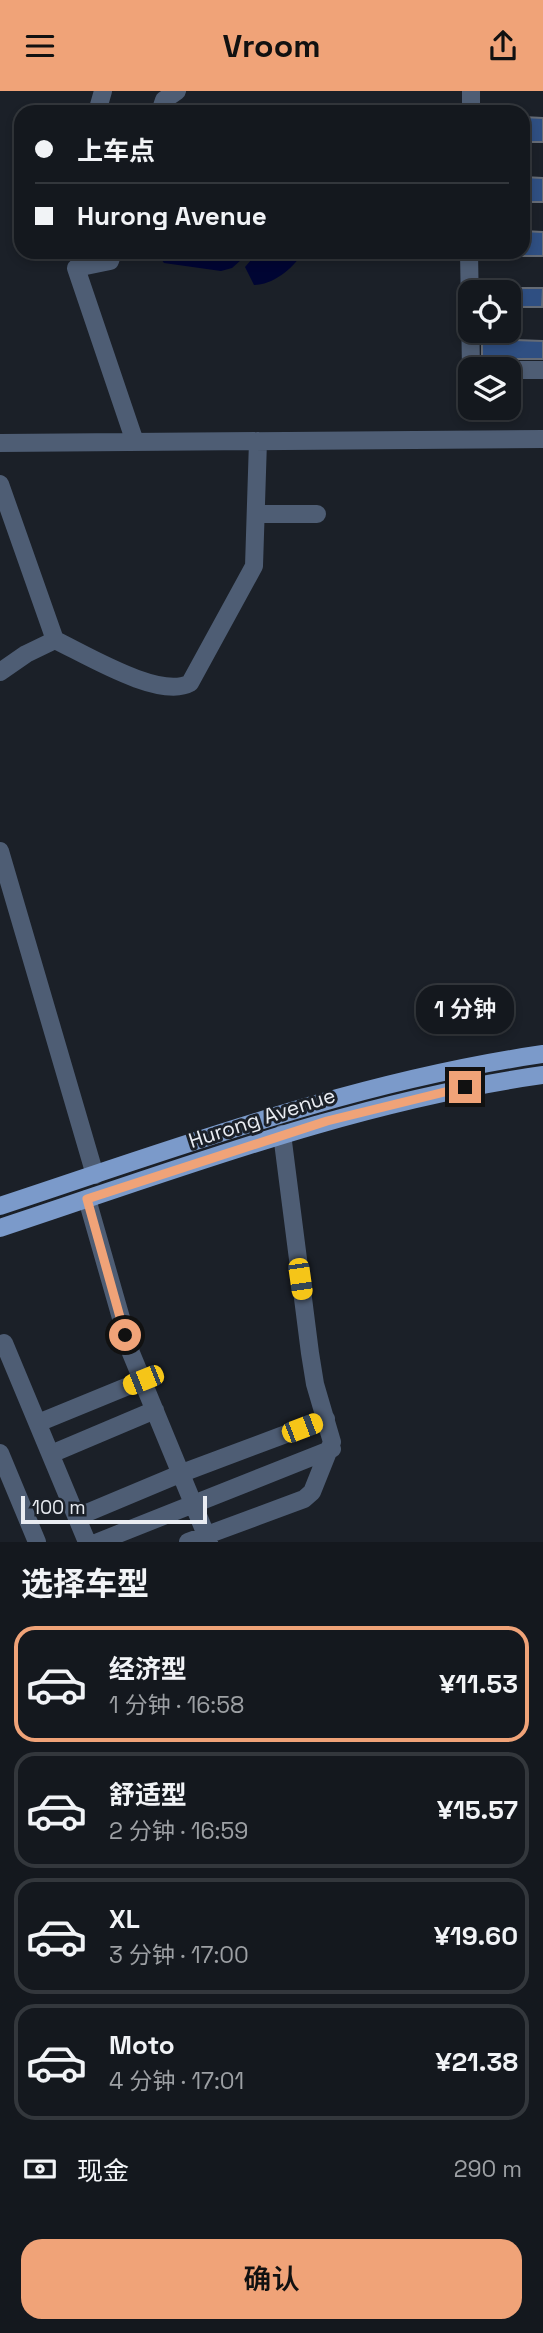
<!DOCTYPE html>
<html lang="zh">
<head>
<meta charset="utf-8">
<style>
  :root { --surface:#14181e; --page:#1d2127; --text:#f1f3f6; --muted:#9da0a4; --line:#33373c; --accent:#f0a378 }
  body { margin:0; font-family:"Space Grotesk","Noto Sans SC",sans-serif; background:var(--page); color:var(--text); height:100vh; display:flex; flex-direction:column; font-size:26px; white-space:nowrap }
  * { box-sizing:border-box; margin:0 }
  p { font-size:23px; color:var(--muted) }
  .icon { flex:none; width:38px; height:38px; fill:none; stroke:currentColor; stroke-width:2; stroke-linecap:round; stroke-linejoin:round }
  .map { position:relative; height:1451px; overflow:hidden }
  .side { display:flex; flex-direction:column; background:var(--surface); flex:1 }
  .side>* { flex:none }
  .banner { position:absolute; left:14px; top:14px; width:516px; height:154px; border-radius:21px; box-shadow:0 4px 10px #0003,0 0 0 2px var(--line); display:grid; align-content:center; height:154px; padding:0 21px; background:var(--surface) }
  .fabs { position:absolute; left:458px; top:189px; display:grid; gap:14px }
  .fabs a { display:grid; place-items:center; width:63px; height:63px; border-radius:14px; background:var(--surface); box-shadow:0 4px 10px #0003,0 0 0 2px var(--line); font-size:35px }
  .scale { position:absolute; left:21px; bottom:18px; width:186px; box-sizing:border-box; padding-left:7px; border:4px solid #e9ecf2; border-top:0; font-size:19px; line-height:24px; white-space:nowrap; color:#e9ecf2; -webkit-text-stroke:5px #1b2028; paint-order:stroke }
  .end { position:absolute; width:32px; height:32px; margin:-16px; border:9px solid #f0a378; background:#111; box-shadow:0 0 0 4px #111 }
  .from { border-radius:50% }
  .bubble { position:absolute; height:49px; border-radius:21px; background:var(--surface); box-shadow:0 4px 10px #0003,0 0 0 2px var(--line); font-size:23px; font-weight:600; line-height:49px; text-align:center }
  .car { position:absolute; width:21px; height:42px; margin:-21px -10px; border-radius:9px; box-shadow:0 0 5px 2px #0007; background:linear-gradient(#f5c518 24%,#345 0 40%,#f5c518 0 76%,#345 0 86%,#f5c518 0) }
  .banner b { display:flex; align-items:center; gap:24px; height:66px; font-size:26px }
  .banner b+b { border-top:2px solid var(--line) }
  .banner i { width:18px; height:18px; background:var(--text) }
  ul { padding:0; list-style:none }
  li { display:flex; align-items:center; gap:21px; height:116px; margin:0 14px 10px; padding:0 7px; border:4px solid var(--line); border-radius:21px }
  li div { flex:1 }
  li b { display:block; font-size:26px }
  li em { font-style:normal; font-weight:600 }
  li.selected { border-color:var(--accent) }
  li>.icon { width:63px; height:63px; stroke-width:1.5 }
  h2 { padding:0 21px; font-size:32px; line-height:84px }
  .pay { display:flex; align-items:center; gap:18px; height:77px; padding:0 21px; font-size:26px }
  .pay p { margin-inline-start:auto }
  .action { display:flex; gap:14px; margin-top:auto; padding:14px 21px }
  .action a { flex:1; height:80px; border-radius:21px; background:var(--accent); color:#111; font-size:28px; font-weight:600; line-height:80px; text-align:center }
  header { display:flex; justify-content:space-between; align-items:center; height:91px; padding:0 21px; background:var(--accent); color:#111; font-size:32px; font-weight:600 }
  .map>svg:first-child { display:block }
  .water { fill:#000533 }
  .building { fill:#2f4f82; stroke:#656b75; stroke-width:2 }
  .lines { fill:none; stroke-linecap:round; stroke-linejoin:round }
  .minor { stroke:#4e5d74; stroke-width:18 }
  .major { stroke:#7b9aca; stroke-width:18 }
  .route { stroke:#f0a378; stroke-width:9 }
  .labels { text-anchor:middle; stroke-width:6; stroke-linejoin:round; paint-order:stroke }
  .street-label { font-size:21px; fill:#e9ecf2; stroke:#1b2028 }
</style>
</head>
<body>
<header><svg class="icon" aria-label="menu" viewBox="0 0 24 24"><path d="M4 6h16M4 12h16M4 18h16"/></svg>Vroom<svg class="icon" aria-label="share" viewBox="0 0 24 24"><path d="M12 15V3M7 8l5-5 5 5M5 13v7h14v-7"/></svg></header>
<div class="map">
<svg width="543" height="1451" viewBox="0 0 543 1451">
  <rect width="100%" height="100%" fill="#1b2028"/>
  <path class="water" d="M 156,161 L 250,161 L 232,177 L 221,180 L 164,172 Z
    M 258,161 L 303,161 C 294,177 273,194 254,194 L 245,176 Z"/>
  <path class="building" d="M 523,26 L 543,27 L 543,51 L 523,51 Z
    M 523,86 L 543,87 L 543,111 L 523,111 Z
    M 523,140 L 543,141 L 543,165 L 523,165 Z
    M 509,197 L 543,197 L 542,216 L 509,216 Z
    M 482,248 L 543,250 L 543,268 L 482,268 Z"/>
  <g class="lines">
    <path class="minor" d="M 97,21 L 103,0
      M 160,21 L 164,9 L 177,0
      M 471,21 L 471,0
      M 113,161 L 110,170 L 76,177 L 135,351
      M 469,161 L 471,278
      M 509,279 L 543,279
      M 0,352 L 543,348
      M 0,393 L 55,549
      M 257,423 L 317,423
      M 0,581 L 26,563 L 55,549 C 85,563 160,609 190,592 L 254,475 L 258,350
      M 0,760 L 95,1084
      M 87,1108 L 131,1262 L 209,1451
      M 4,1252 L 87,1451
      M 38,1332 L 143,1289
      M 0,1362 L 37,1451
      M 51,1363 L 155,1319
      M 77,1426 L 182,1382 L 326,1328
      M 98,1451 L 332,1358
      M 188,1451 L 304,1408 L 312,1401 L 332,1351 L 315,1293 L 310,1262 L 282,1043"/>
    <path class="major" d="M 0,1115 C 179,1056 356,990 543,963
      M 0,1137 C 179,1078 356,1010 543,984"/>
  </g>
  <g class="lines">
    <path class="route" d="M 125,1244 L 87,1108 L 327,1030 L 465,996"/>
  </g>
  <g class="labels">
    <g class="street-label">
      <text transform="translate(262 1027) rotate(-18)" y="7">Hurong Avenue</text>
    </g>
  </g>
</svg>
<div class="fabs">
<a><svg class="icon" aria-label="locate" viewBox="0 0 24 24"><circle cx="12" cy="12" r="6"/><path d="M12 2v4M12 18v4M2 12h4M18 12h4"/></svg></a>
<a><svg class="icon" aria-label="layers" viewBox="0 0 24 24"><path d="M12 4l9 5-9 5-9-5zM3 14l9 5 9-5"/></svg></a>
</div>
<div class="scale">100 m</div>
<i class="end from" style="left:125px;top:1244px"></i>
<i class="end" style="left:465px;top:996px"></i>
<div class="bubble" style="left:416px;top:894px;width:98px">1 分钟</div>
<i class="car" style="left:300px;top:1188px;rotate:172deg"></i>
<i class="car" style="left:143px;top:1289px;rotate:248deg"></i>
<i class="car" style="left:302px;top:1337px;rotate:69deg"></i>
<div class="banner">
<b><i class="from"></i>上车点</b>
<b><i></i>Hurong Avenue</b>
</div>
</div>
<section class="side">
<h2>选择车型</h2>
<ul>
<li class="selected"><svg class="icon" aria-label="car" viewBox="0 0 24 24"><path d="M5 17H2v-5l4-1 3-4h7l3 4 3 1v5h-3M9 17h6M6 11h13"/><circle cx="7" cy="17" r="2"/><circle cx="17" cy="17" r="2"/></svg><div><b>经济型</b><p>1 分钟 · 16:58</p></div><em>¥11.53</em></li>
<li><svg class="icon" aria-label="car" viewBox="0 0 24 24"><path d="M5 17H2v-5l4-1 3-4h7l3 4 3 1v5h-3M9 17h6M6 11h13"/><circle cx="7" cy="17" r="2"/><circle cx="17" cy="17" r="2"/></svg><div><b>舒适型</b><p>2 分钟 · 16:59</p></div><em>¥15.57</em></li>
<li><svg class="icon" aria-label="car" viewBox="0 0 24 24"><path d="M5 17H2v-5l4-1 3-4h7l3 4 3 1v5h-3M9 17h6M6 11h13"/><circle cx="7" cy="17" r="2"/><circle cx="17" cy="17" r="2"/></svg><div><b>XL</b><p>3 分钟 · 17:00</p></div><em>¥19.60</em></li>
<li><svg class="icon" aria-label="car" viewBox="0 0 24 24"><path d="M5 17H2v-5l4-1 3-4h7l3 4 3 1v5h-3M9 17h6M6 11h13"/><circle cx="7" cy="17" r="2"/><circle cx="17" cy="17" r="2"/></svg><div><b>Moto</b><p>4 分钟 · 17:01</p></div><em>¥21.38</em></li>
</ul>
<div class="pay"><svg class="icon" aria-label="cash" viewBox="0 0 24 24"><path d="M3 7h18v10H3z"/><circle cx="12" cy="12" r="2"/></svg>现金<p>290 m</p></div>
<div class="action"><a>确认</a></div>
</section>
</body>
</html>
